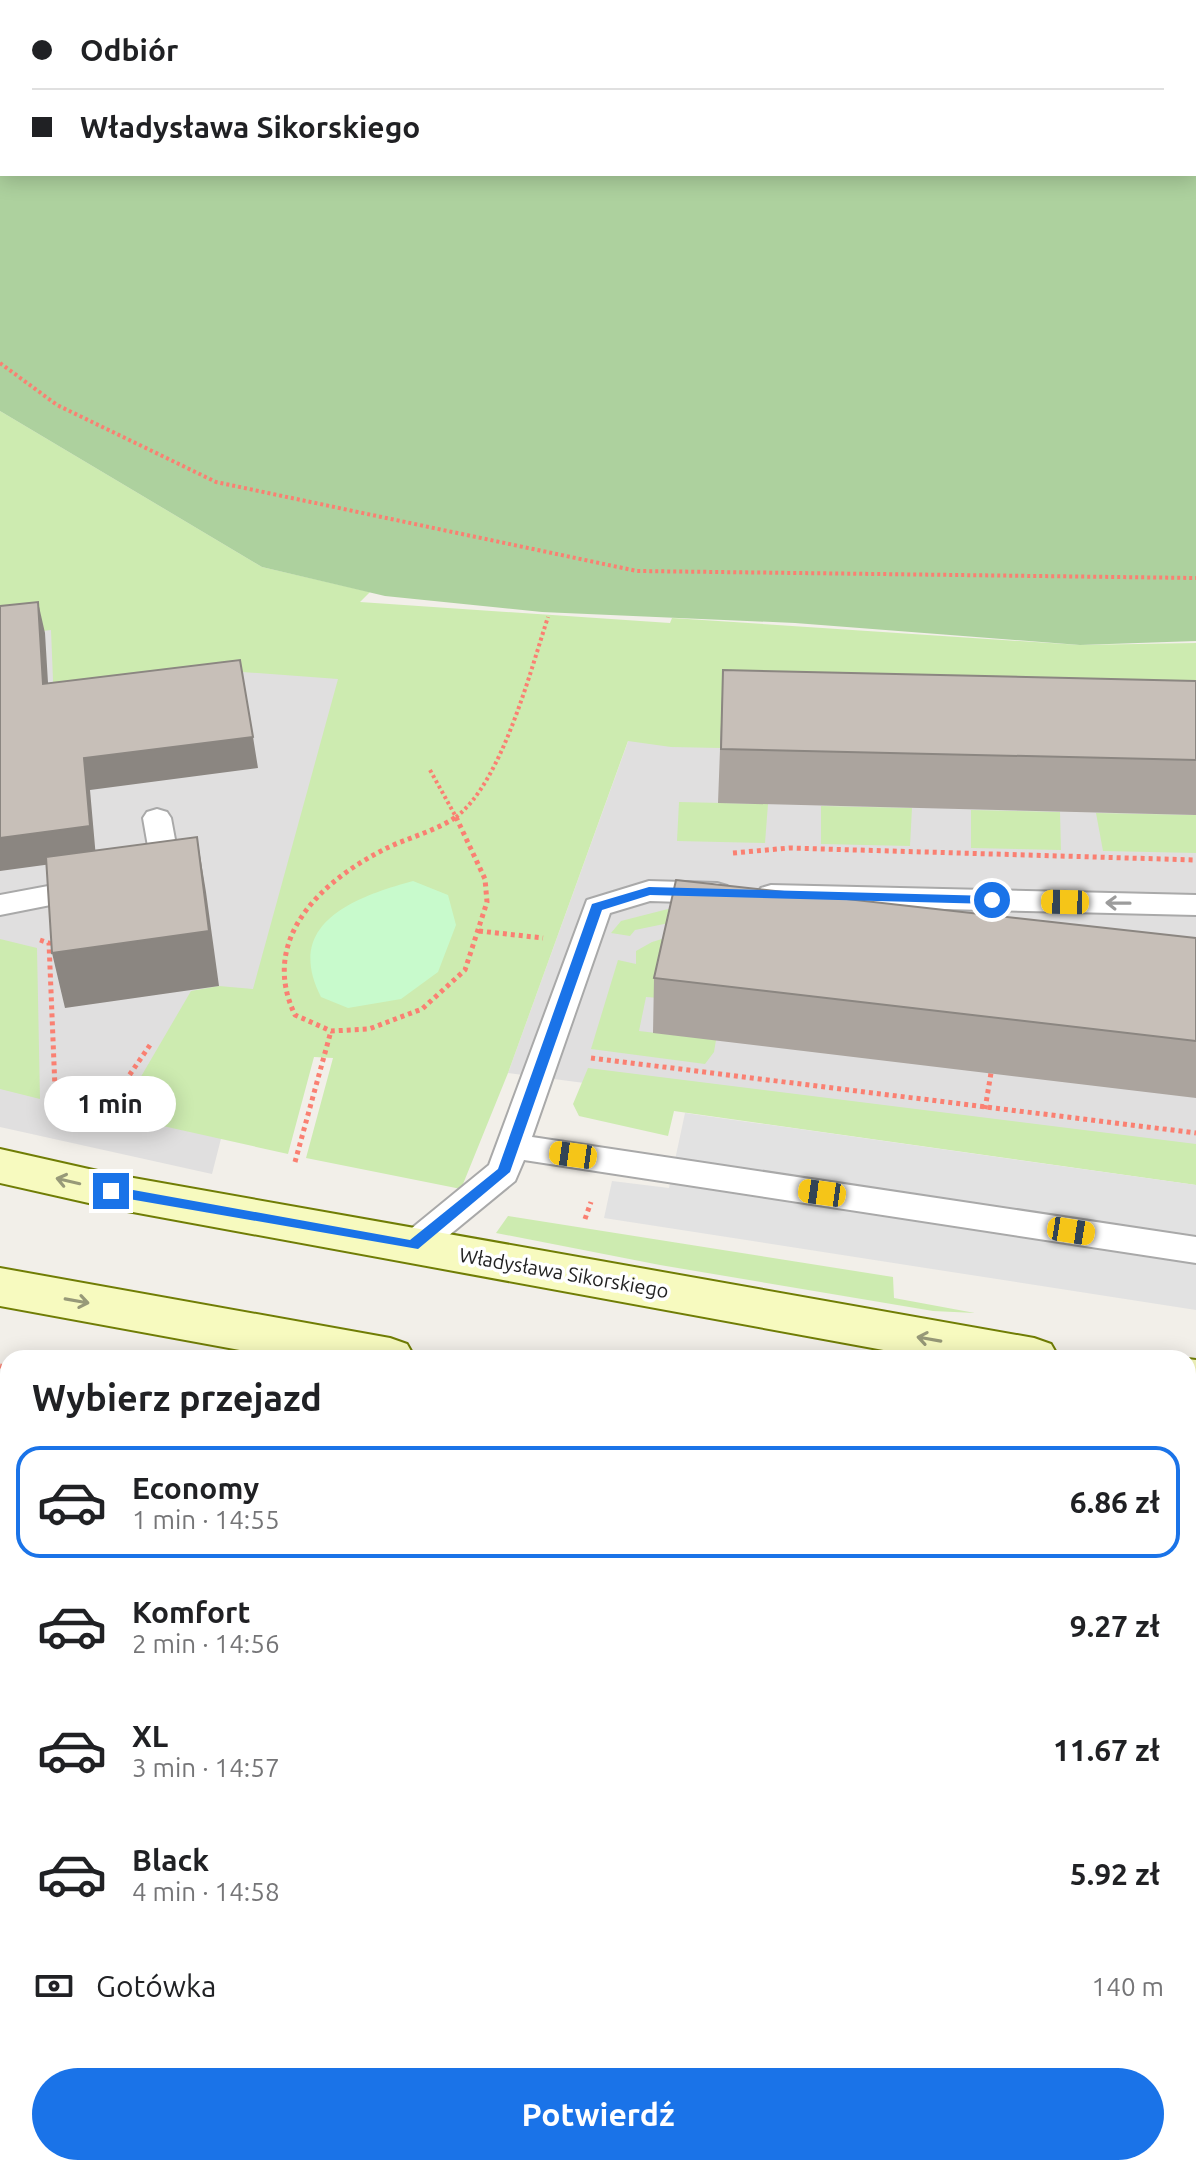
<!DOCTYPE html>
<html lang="pl">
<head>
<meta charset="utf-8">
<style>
  :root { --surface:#fff; --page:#f2f2f2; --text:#202124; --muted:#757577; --line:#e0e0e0; --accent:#1a73e8 }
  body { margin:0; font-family:Ubuntu,sans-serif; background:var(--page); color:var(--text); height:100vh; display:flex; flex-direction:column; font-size:30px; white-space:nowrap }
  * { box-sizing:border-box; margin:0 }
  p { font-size:26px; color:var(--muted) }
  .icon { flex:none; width:44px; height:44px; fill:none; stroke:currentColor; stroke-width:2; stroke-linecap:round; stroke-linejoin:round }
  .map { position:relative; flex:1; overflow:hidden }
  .details { position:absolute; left:0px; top:1350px; width:1196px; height:826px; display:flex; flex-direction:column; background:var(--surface); border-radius:24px 24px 0 0; box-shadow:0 4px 20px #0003 }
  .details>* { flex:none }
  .banner { position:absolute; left:0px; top:0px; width:1196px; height:176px; box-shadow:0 4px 20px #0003; display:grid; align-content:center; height:176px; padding:0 32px; background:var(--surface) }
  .end { position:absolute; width:36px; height:36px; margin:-18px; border:10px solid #1a73e8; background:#fff; box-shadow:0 0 0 4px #fff }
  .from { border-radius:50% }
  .bubble { position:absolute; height:56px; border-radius:28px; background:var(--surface); box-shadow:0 4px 20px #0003; font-size:26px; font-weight:600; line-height:56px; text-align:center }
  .car { position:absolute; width:24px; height:48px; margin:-24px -12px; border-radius:10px; box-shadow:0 0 6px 2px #0007; background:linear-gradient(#f5c518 24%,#345 0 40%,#f5c518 0 76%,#345 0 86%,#f5c518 0) }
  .banner b { display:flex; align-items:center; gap:28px; height:76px; font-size:30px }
  .banner b+b { border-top:2px solid var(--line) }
  .banner i { width:20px; height:20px; background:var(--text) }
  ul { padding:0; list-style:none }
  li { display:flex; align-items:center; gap:24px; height:112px; margin:0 16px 12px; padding:0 16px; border:4px solid transparent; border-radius:24px }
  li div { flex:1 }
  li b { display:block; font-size:30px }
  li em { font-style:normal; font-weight:600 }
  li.current { border-color:var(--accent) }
  li>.icon { width:72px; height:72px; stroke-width:1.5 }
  h2 { padding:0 32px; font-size:36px; line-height:96px }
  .pay { display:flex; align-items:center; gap:20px; height:88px; padding:0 32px; font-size:30px }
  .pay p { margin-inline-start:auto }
  .primary-button { display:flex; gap:16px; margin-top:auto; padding:16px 32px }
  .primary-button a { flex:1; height:92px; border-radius:48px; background:var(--accent); color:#fff; font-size:32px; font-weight:600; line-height:92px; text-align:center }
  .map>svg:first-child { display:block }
  .residential { fill:#e0dfdf }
  .grass { fill:#cdebb0 }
  .forest { fill:#add19e; fill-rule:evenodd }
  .park { fill:#c8facc }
  .pitch { fill:#88e0be }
  .parking { fill:#e2e2e2 }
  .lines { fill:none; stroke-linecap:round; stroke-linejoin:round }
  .lane-casing { stroke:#a9a9a9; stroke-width:4 }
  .secondary-casing { stroke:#707d05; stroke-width:4 }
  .path-far2 { stroke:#fa8072; stroke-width:4; stroke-dasharray:3 3; stroke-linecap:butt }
  .path-far1 { stroke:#fa8072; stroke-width:5; stroke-dasharray:4 4; stroke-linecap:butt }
  .path { stroke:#fa8072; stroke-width:6; stroke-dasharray:5 5; stroke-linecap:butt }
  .lane { fill:#fff; fill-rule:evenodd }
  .secondary { fill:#f7fabf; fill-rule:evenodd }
  .wall { fill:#aba49e }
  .shaded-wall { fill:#8b8681 }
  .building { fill:#c7bfb8; stroke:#8b8681; stroke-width:2 }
  .oneway { stroke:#9c9c9c }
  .oneway2 { stroke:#979978 }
  .route { fill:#1a73e8 }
  .labels { text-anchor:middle; stroke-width:7; stroke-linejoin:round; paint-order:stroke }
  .street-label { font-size:20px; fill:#222; stroke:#fff }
</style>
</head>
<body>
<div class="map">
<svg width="1196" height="2175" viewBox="0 0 1196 2175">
  <rect width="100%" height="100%" fill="#f2efe9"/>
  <path class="residential" d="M 0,548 L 342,665 L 212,1174 L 0,1127 Z
    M 655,667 L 1196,685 L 1196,1163 L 508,1073 Z"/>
  <path class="grass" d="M 0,411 L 262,567 L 370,592 L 360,602 L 670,623 L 672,618 L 1080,645 L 1196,643 L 1196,735 L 721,724 L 720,748 L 671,747 L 628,741 L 508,1073 L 461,1189 L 306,1158 L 333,1058 L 314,1057 L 288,1154 L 118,1116 L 191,991 L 219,986 L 253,989 L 338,679 L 189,668 L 54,705 L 51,630 L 0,636 Z
    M 679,802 L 768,804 L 765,843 L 677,841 Z
    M 821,806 L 912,808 L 910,846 L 821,844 Z
    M 971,810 L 1060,812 L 1061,850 L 971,848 Z
    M 1096,813 L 1196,815 L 1196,853 L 1103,851 Z
    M 668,909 L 706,910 L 669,923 L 635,930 L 630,936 L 611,933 L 621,921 Z
    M 675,935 L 660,998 L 646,997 L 639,1031 L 716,1040 L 714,1052 L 705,1064 L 591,1049 L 618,960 L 636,964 L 636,951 L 652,942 Z
    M 0,939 L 37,948 L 40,1099 L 0,1089 Z
    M 588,1068 L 1196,1144 L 1196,1185 L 674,1111 L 668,1136 L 579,1116 L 573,1104 Z
    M 508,1216 L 893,1277 L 894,1298 L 975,1313 L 933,1311 L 660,1265 L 496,1233 Z"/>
  <path class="forest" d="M 0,0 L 1196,0 L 1196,641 L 1080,645 L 795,623 L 542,612 L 385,596 L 262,567 L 0,411 ZM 2,2 L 1194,2 L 1194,174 L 2,174 Z"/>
  <path class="park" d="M 413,881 L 448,895 L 456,925 L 438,972 L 401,999 L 348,1008 L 321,997 C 283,923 355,897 413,881 Z
    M 0,1420 L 8,1421 L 8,2168 L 1188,2168 L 1188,1563 L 1196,1564 L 1196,2175 L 0,2175 Z"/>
  <path class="pitch" d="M 0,1463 L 8,1464 L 8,1767 L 0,1795 Z"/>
  <path class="parking" d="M 685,1113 L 1196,1185 L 1196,1310 L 604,1218 L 612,1181 L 669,1188 Z"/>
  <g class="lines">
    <g class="lane-casing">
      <path id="lane" d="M 157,809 L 167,812 L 171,818 L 179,861 C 170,876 156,887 138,882 L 133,875 L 150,858 L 143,818 L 147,812 Z
        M 91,878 L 101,881 L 106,888 L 101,895 L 0,915 L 0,895 Z
        M 649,881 L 717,883 L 727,886 L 732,893 L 727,900 L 717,903 L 650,901 L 610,913 L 532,1137 L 1196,1237 L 1196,1263 L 524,1160 L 515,1181 L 425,1255 L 413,1259 L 401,1255 L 396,1246 L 401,1237 L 489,1165 L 587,900 Z
        M 771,885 L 1196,895 L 1196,915 L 771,905 L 761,902 L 756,895 L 761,888 Z"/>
    </g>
    <g class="secondary-casing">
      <path id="secondary" d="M 0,1149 L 111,1174 L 1034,1338 L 1051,1344 L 1059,1358 L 927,1358 L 111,1208 L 0,1183 Z
        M 0,1268 L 390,1338 L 407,1344 L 415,1358 L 283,1358 L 0,1306 Z
        M 1188,1359 L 1196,1360 L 1196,1400 L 1188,1399 Z
        M 1188,1438 L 1196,1439 L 1196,1481 L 1188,1480 Z"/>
    </g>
    <path class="path-far2" d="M 0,363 L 57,405 L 216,482 L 637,571 L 1196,578
      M 430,770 L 456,817
      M 456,817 C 502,782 530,672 548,617"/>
    <path class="path-far1" d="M 456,817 L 485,879 L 487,902 L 465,970 L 422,1009 L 369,1029 L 331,1031 L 295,1015 C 259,940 320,882 383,850 C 406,838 434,832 456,817 Z
      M 733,853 L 789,848 L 1196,860
      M 479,931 L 543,938
      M 40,940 L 49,943 L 56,1112
      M 591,1058 L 1196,1133
      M 985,1109 L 992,1067
      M 98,1121 L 150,1045
      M 295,1162 L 331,1031
      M 585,1219 L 591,1202
      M 0,1366 L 8,1368"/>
    <path class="path" d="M 1188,1540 L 1196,1541
      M 749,2168 L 756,2175"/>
    <use href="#lane" class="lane"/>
    <use href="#secondary" class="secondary"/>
  </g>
  <path class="wall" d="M 723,670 L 1196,681 L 1196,815 L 718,803 Z
    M 1196,938 L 1196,1098 L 653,1033 L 654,978 Z"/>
  <path class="shaded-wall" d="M 38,602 L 45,633 L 50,716 L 43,684 Z
    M 253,737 L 258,768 L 90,790 L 96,858 L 0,871 L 0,838 L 84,758 Z
    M 197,837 L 206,892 L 219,986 L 65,1008 L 52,953 Z"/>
  <path class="building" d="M 38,602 L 43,684 L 240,660 L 253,737 L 84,758 L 90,826 L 0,838 L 0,606 Z
    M 723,670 L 1196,681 L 1196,760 L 721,749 Z
    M 197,837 L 209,931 L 52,953 L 46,857 Z
    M 676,880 L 1196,938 L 1196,1041 L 654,978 Z"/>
  <defs><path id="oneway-shaft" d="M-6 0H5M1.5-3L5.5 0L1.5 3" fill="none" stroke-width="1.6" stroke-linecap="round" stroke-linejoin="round" transform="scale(2)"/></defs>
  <use class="oneway" href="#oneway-shaft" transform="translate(1118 903) rotate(-179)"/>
  <g class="oneway2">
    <use href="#oneway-shaft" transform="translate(68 1181) rotate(-167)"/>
    <use href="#oneway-shaft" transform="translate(77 1301) rotate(10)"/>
    <use href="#oneway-shaft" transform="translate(929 1339) rotate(-170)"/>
  </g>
  <path class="route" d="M 649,887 L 992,896 L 998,900 L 992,904 L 650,895 L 602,910 L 510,1172 L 418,1249 L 106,1195 L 106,1187 L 111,1186 L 410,1240 L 498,1169 L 592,904 Z"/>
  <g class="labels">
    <g class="street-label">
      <text transform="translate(564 1273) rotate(10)" y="7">Władysława Sikorskiego</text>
    </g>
  </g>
</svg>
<i class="end from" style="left:992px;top:900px"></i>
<i class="end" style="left:111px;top:1191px"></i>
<div class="bubble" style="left:44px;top:1076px;width:132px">1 min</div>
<i class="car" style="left:1065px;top:902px;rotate:271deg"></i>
<i class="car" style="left:573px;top:1155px;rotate:278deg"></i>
<i class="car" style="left:822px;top:1193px;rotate:278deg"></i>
<i class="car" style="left:1071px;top:1231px;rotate:99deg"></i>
<div class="banner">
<b><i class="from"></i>Odbiór</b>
<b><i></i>Władysława Sikorskiego</b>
</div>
<section class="details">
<h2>Wybierz przejazd</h2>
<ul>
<li class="current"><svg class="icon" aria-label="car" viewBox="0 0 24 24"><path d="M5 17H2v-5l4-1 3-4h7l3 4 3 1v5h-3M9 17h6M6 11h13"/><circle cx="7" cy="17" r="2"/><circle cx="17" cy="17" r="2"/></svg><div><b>Economy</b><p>1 min · 14:55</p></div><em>6.86 zł</em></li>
<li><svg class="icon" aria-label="car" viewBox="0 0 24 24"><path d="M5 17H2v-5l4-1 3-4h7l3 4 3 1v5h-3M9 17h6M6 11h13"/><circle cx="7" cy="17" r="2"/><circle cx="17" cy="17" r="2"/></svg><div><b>Komfort</b><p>2 min · 14:56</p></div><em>9.27 zł</em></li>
<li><svg class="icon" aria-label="car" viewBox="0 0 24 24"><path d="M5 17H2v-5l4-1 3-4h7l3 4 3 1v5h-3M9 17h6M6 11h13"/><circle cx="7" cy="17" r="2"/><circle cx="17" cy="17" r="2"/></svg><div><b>XL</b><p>3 min · 14:57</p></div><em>11.67 zł</em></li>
<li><svg class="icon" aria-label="car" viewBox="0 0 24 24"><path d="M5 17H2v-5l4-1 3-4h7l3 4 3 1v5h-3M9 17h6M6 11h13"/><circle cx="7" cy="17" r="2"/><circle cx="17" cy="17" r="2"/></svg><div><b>Black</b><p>4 min · 14:58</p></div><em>5.92 zł</em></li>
</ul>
<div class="pay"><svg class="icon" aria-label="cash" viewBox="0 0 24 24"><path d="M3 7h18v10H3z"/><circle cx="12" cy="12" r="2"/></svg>Gotówka<p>140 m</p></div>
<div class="primary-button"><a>Potwierdź</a></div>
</section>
</div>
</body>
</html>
